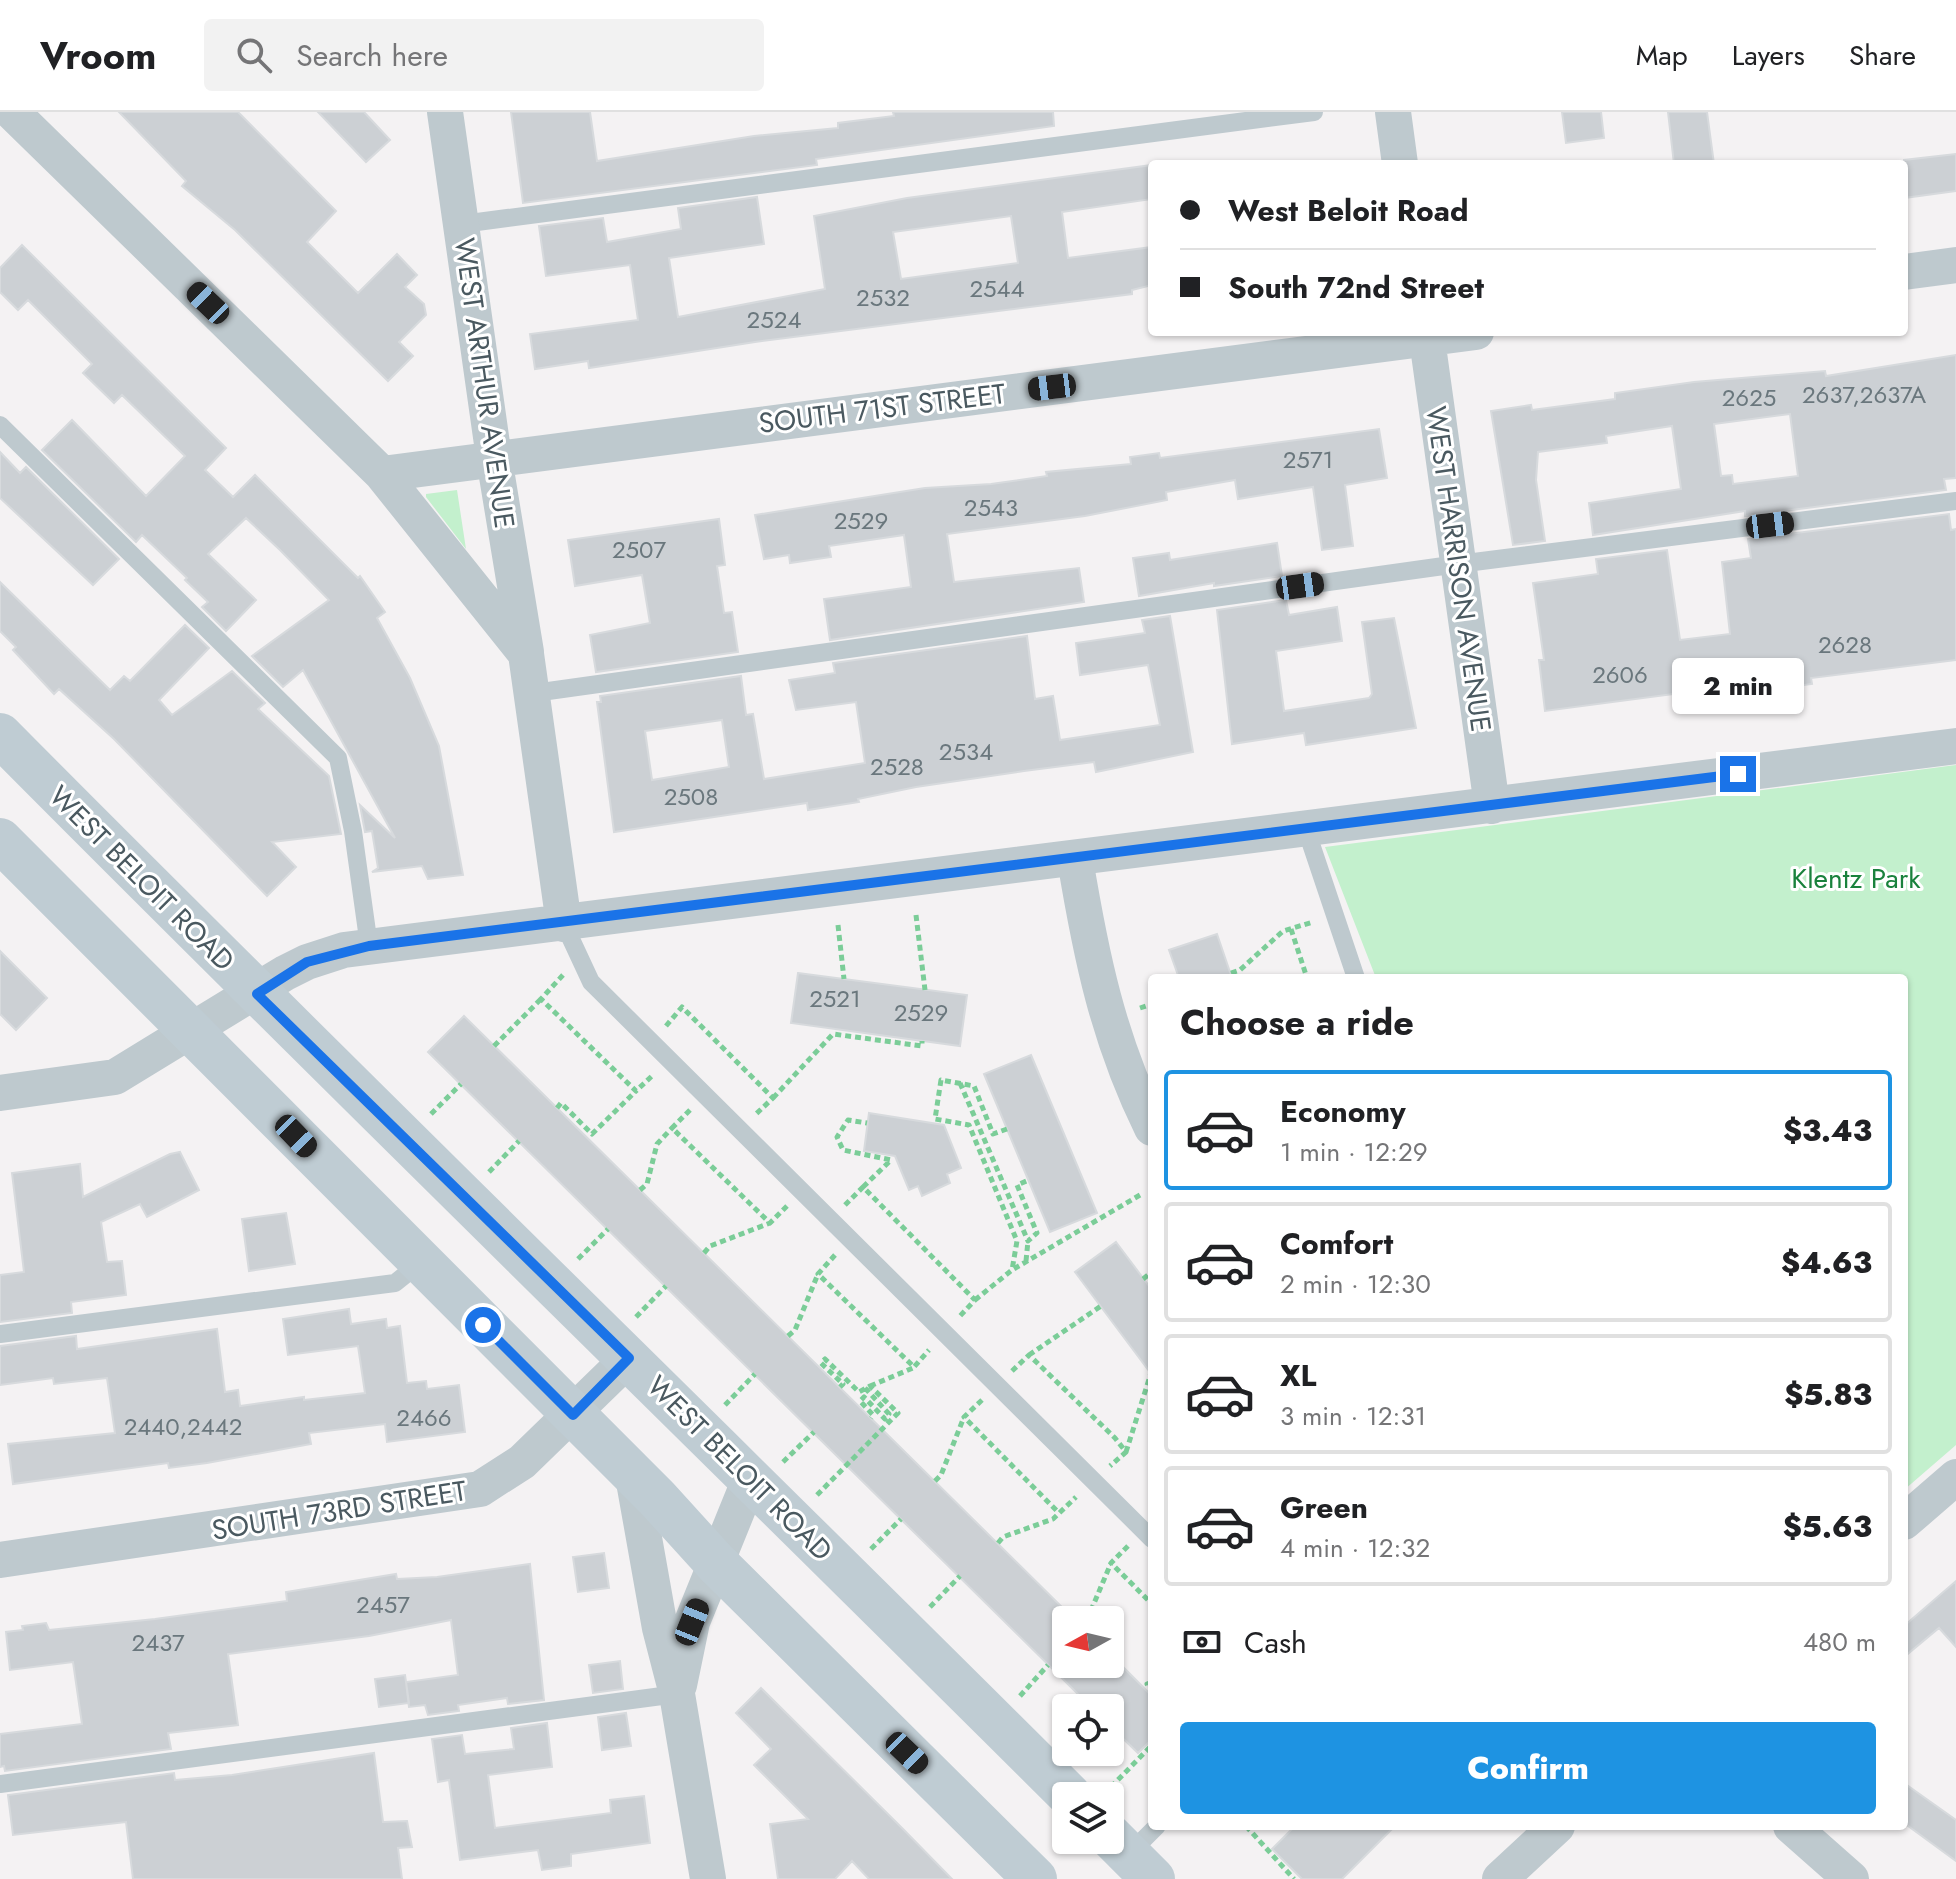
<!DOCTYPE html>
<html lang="en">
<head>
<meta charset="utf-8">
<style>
  :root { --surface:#fff; --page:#f2f2f2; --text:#202124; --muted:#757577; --line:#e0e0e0; --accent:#1e93e2 }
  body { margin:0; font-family:Jost,sans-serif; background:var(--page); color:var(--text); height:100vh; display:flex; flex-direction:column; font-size:30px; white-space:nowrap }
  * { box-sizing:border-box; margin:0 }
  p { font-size:26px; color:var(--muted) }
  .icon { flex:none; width:44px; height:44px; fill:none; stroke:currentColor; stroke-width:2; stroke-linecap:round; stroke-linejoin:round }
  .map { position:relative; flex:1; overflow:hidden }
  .details { position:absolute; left:1148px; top:862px; width:760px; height:856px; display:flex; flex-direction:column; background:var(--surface); border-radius:8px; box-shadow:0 2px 6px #0004 }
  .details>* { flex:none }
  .hud { position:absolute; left:1148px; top:48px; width:760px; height:176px; border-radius:8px; box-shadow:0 2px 6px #0004; display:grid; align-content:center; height:176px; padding:0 32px; background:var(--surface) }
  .needle { width:52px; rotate:262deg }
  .buttons { position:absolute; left:1052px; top:1494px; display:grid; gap:16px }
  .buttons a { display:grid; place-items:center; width:72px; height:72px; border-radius:8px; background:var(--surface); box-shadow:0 2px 6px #0004; font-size:40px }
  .end { position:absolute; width:36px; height:36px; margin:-18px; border:10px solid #1a73e8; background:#fff; box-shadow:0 0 0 4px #fff }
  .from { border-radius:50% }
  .bubble { position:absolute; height:56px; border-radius:8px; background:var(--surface); box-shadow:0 2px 6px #0004; font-size:26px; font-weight:800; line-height:56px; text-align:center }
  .car { position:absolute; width:24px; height:48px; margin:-24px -12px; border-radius:10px; box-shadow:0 0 6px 2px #0007; background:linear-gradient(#222 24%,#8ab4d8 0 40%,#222 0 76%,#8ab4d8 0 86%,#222 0) }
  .hud b { display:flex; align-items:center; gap:28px; height:76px; font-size:30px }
  .hud b+b { border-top:2px solid var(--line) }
  .hud i { width:20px; height:20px; background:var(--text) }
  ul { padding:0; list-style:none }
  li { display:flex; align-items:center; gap:24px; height:120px; margin:0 16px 12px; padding:0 16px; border:4px solid var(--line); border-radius:8px }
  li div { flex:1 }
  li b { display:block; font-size:30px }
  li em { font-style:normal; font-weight:800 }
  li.active { border-color:var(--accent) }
  li>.icon { width:72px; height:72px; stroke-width:1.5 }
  h2 { padding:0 32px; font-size:36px; line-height:96px }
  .pay { display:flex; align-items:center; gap:20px; height:88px; padding:0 32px; font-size:30px }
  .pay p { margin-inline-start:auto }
  .button { display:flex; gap:16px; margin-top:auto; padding:16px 32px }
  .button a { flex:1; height:92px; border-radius:8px; background:var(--accent); color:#fff; font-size:32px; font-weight:800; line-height:92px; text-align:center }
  header { display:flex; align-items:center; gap:48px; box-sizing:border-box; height:112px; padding:0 40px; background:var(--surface); border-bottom:2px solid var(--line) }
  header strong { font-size:38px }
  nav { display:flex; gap:44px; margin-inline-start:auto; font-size:28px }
  .search { width:560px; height:72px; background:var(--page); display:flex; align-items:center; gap:20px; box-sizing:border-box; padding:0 28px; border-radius:8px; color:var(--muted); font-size:30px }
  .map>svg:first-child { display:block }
  .green { fill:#c3f0cd }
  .building { fill:#ccd0d4; stroke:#d7dadd; stroke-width:2; fill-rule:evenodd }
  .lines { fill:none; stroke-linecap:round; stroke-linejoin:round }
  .path { stroke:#7bcd98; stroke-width:5; stroke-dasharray:6 4; stroke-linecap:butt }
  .service { stroke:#bec9ce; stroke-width:18 }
  .minor { stroke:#bec9ce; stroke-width:36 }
  .secondary { stroke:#bfccd3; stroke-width:44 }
  .route { stroke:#1a73e8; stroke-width:10 }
  .labels { text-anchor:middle; stroke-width:6; stroke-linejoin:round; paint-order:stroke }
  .number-label { font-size:24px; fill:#6a777d }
  .street-label { font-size:28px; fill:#4a5960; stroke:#fff }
  .park-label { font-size:28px; fill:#1a823d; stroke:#fff }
</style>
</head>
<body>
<header>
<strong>Vroom</strong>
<div class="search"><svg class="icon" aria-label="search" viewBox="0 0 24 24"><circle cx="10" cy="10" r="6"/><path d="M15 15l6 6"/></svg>Search here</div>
<nav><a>Map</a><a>Layers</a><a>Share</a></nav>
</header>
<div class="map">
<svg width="1956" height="1767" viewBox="0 0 1956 1767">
  <rect width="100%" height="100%" fill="#f4f2f3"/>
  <path class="green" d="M 457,378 L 466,437 L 426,385 L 426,382 Z
    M 1956,653 L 1956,1333 L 1904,1378 L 1904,866 L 1376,866 L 1325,735 Z"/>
  <path class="building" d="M 119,0 L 238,0 L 336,99 L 307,130 L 358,181 L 397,142 L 417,163 L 405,175 L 424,192 L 426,203 L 399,230 L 413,244 L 388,269 L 235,118 L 182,74 L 186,69 Z
    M 318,0 L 364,0 L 390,28 L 366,50 Z
    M 511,0 L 590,0 L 597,49 L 754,24 L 838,16 L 838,11 L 894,4 L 893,0 L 1053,0 L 1054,14 L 816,47 L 817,53 L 523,91 Z
    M 1562,0 L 1601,0 L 1604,26 L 1566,31 Z
    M 1668,0 L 1707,0 L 1714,52 L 1674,52 Z
    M 1956,42 L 1956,79 L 1904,86 L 1904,48 Z
    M 1152,53 L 1152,87 L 1062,100 L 1068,146 L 1152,135 L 1152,173 L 1132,178 L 1132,182 L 755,230 L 589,256 L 588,249 L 535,257 L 530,222 L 638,208 L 630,153 L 546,164 L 539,114 L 603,106 L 607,130 L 681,117 L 678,96 L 757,85 L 764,132 L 669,146 L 678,205 L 825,177 L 814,104 L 907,86 ZM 1011,104 L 1018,151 L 901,167 L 893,120 Z
    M 22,133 L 226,336 L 205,358 L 233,385 L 255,363 L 358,466 L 360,464 L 385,500 L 377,506 L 410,566 L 439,634 L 463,763 L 428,767 L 422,754 L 372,760 L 378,756 L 372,719 L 365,720 L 360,693 L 395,726 L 303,558 L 283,575 L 252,544 L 329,488 L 280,438 L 246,406 L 208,442 L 256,488 L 226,519 L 202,495 L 208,490 L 185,468 L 187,466 L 142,423 L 136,430 L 42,338 L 72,308 L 146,384 L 185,344 L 122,283 L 114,291 L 83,261 L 92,252 L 28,188 L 18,198 L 0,180 L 0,156 Z
    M 1956,243 L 1956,366 L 1944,367 L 1946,378 L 1745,404 L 1745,399 L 1593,423 L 1589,391 L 1681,377 L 1672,314 L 1606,324 L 1607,331 L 1538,340 L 1536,368 L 1545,429 L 1513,433 L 1491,299 L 1531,293 L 1532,298 L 1615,287 L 1615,281 L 1694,270 L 1825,259 L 1826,264 ZM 1790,302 L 1798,364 L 1733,372 L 1732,363 L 1721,364 L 1714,312 Z
    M 1379,317 L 1387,366 L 1345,373 L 1353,434 L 1322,438 L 1313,375 L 1238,387 L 1235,368 L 1166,380 L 1167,388 L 1085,404 L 947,422 L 954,470 L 1079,456 L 1084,490 L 830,528 L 824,487 L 911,475 L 904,423 L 829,434 L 831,445 L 790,451 L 789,443 L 764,447 L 755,403 L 925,376 L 991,372 L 1047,364 L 1046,360 L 1131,352 L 1130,345 L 1159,341 L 1160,346 Z
    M 0,340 L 20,361 L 26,355 L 119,447 L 93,473 L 0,386 Z
    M 1949,402 L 1951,418 L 1956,417 L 1956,548 L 1811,566 L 1812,572 L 1788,575 L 1787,569 L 1772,569 L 1545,599 L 1539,548 L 1544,548 L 1533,471 L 1598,462 L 1596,447 L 1667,438 L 1680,528 L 1730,522 L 1722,450 L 1751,446 L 1748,427 Z
    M 719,407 L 725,453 L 717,454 L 724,501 L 732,500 L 738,540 L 596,560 L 590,523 L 650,511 L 642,463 L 575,474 L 568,428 Z
    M 1277,431 L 1282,464 L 1214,474 L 1214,471 L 1139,484 L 1133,446 L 1169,441 L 1170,448 Z
    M 0,470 L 110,578 L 124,564 L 130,569 L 185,513 L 209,536 L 159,588 L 172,603 L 232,559 L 265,591 L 258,597 L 329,664 L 341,722 L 272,730 L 296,755 L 267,784 L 114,627 L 59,577 L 54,582 L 13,538 L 16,535 L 0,519 Z
    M 1286,488 L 1289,503 L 1337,495 L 1342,529 L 1276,539 L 1284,599 L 1369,586 L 1372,582 L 1362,510 L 1394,506 L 1416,616 L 1306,633 L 1304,621 L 1232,632 L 1217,498 Z
    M 1170,504 L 1193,640 L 1096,660 L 1094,650 L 1024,659 L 916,675 L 858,687 L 859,690 L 808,698 L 807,691 L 614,720 L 597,590 L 601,590 L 600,584 L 741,564 L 746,603 L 753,602 L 764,667 L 865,651 L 856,590 L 796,598 L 789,568 L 835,561 L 833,551 L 1027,524 L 1035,587 L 1053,584 L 1060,628 L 1160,613 L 1148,553 L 1080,563 L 1076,531 L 1145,521 L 1142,508 ZM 722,608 L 729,655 L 652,668 L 645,619 Z
    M 1217,822 L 1232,866 L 1179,866 L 1169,838 Z
    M 0,839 L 47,886 L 16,918 L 0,902 Z
    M 798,861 L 967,883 L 960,934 L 791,911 Z
    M 464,904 L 1075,1508 L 1066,1508 L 1066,1552 L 1110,1552 L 1110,1542 L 1152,1584 L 1152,1627 L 1138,1641 L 1110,1614 L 1110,1596 L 1092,1596 L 428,940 Z
    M 1031,943 L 1097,1101 L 1050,1120 L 984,962 Z
    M 869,1001 L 944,1013 L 961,1056 L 947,1062 L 950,1071 L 922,1084 L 918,1074 L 909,1078 L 895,1044 L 864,1039 Z
    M 180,1040 L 199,1078 L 147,1105 L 140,1092 L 101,1110 L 107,1150 L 122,1149 L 126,1183 L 71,1190 L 72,1201 L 0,1210 L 0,1163 L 24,1160 L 12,1061 L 80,1052 L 83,1085 L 170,1042 Z
    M 286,1101 L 295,1152 L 249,1159 L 242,1107 Z
    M 1116,1130 L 1152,1178 L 1152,1263 L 1075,1160 Z
    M 349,1197 L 351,1212 L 386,1207 L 387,1216 L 400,1214 L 407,1271 L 426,1269 L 427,1277 L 459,1273 L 465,1320 L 387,1330 L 385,1312 L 309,1321 L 311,1332 L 207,1351 L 169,1356 L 168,1351 L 13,1372 L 8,1332 L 115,1321 L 107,1266 L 54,1272 L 53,1266 L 0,1273 L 0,1234 L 76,1224 L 77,1237 L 217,1217 L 225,1280 L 238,1278 L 240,1294 L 304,1285 L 304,1288 L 365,1281 L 358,1234 L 288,1243 L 283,1207 Z
    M 604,1441 L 609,1476 L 578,1480 L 573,1445 Z
    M 530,1452 L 544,1588 L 508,1592 L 507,1586 L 458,1593 L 459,1599 L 428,1603 L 425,1593 L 409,1595 L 406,1570 L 458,1563 L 451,1508 L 369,1524 L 228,1542 L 238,1613 L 168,1621 L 171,1637 L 5,1659 L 4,1654 L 0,1655 L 0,1622 L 82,1612 L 73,1550 L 10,1558 L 6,1520 L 23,1518 L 22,1514 L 46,1511 L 49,1518 L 155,1507 L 287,1489 L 286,1480 L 396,1462 L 397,1467 L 437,1465 Z
    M 1956,1469 L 1956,1535 L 1939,1516 L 1904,1545 L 1904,1514 Z
    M 620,1549 L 623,1577 L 593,1581 L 589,1553 Z
    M 405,1563 L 409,1591 L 379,1595 L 375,1567 Z
    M 761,1576 L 902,1716 L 952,1767 L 869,1767 L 852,1749 L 835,1767 L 778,1767 L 770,1712 L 808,1707 L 754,1653 L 771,1637 L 736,1601 Z
    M 626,1601 L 631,1634 L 602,1638 L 598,1605 Z
    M 547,1611 L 552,1655 L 488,1663 L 495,1716 L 611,1701 L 610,1688 L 644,1684 L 650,1731 L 571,1742 L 571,1754 L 542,1758 L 538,1738 L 460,1748 L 449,1668 L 438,1670 L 432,1627 L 462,1623 L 465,1642 L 514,1637 L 511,1616 Z
    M 374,1641 L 383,1710 L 407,1709 L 412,1735 L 398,1736 L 402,1767 L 133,1767 L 126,1710 L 13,1723 L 8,1683 L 174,1661 L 175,1668 L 232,1663 Z
    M 1904,1671 L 1956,1708 L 1956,1749 L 1904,1711 Z
    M 1295,1714 L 1395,1714 L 1342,1767 L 1302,1767 L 1272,1737 Z"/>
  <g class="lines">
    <path class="path" d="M 916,803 L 925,878
      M 838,813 L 844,867
      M 1291,817 L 1307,866
      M 1231,861 L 1240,858 L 1283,819 L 1313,810
      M 563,863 L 541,887 L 636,979 L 654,962
      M 1140,896 L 1152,892
      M 666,914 L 682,895 L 773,986 L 755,1003
      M 494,934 L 541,887
      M 960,971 L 1028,1129 L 1037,1121 L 1017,1073 L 1029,1068
      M 773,986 L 833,922 L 922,934 L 922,929
      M 557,996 L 561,991 L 592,1022 L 636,979
      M 690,998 L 672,1016 L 770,1111 L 787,1094
      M 431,1002 L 461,972
      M 1007,1017 L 993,1022 L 974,974 L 941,968 L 935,1007 L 969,1013 L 1017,1129 L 1012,1158
      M 489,1060 L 519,1029
      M 863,1075 L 891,1048 L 843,1038 L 837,1025 L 848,1008 L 867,1011
      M 640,1078 L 647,1072 L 657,1032 L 672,1016
      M 845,1093 L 863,1075 L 975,1188 L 960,1204
      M 704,1141 L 710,1134 L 770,1111
      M 835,1143 L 818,1162 L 914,1255 L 929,1238
      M 578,1147 L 608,1117
      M 1026,1149 L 1028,1129
      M 1143,1167 L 1152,1160
      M 975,1188 L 1012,1158 L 1140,1083
      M 636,1205 L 666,1174
      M 788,1224 L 795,1218 L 818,1162
      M 1029,1243 L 1101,1194
      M 1012,1259 L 1029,1243 L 1115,1326 L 1126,1340 L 1110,1354
      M 870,1274 L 913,1256
      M 865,1276 L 889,1302 L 885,1307 L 864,1285 L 860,1289 L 873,1303 L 871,1306
      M 982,1288 L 964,1305 L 1059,1401
      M 725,1293 L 755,1262
      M 1126,1340 L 1151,1261
      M 783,1350 L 814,1320
      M 935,1369 L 941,1363 L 964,1305
      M 817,1383 L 898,1301 L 870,1274 L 859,1280 L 825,1247 L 821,1251 L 843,1272 L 840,1275
      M 998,1431 L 1003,1425 L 1053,1407 L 1076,1385
      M 1128,1434 L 1111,1451 L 1152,1492
      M 871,1437 L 901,1407
      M 930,1495 L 960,1464
      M 1087,1508 L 1111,1451
      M 1152,1570 L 1147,1572 L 1152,1576
      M 1020,1584 L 1048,1553
      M 1111,1675 L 1152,1633
      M 1246,1714 L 1294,1767"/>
    <path class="service" d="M 462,112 L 1314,0
      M 0,313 L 338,646 L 353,719 L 369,834
      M 534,581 L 1458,452 L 1956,389
      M 1306,717 L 1356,866
      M 564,812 L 591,870 L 1152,1427
      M 0,1222 L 395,1171 L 420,1151
      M 0,1672 L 677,1582
      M 1129,1742 L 1157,1714"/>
    <path class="minor" d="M 12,0 L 382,362 L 526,542 L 564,812
      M 445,0 L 494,346 L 526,540
      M 1393,0 L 1400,52
      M 1904,160 L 1956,153
      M 1426,220 L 1492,694
      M 382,362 L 1476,220
      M 1075,747 C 1091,844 1108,927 1152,1016
      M 0,981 L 115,965 L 285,861 L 307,850 L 344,838 L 1956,634
      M 633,1364 L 660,1516 L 677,1582 L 708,1767
      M 1904,1410 L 1956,1365
      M 0,1448 L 480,1377 L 522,1350 L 629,1246
      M 679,1573 L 692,1510 L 750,1367
      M 1791,1714 L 1851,1767
      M 1500,1767 L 1557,1714"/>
    <path class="secondary" d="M 0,623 C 354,980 714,1329 1070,1684
      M 0,728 L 657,1386 L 716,1451 L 1035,1767
      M 1110,1724 L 1153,1767"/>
  </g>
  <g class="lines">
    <path class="route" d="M 483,1213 L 573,1303 L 629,1246 L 257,882 L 307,850 L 369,834 L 1738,662"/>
  </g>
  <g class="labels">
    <g class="number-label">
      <text x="997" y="185">2544</text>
      <text x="883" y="194">2532</text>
      <text x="774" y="216">2524</text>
      <text x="1864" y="291">2637,2637A</text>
      <text x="1749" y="294">2625</text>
      <text x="1308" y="356">2571</text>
      <text x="991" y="404">2543</text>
      <text x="861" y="417">2529</text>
      <text x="639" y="446">2507</text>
      <text x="1845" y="541">2628</text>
      <text x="1620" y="571">2606</text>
      <text x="966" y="648">2534</text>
      <text x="897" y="663">2528</text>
      <text x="691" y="693">2508</text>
      <text x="835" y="895">2521</text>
      <text x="921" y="909">2529</text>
      <text x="424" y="1314">2466</text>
      <text x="183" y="1323">2440,2442</text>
      <text x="383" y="1501">2457</text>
      <text x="158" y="1539">2437</text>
    </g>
    <g class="street-label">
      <text transform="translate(485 271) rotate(82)" y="10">WEST ARTHUR AVENUE</text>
      <text transform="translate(882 296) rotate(-7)" y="10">SOUTH 71ST STREET</text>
      <text transform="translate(1459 457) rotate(82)" y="10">WEST HARRISON AVENUE</text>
      <text transform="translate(142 766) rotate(45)" y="10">WEST BELOIT ROAD</text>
      <text transform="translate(740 1356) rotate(45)" y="10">WEST BELOIT ROAD</text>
      <text transform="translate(339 1398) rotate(-9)" y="10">SOUTH 73RD STREET</text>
    </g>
    <g class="park-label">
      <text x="1856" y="776">Klentz Park</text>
    </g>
  </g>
</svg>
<div class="buttons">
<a><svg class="needle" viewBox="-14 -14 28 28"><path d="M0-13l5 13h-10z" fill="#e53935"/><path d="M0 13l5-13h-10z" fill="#757577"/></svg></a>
<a><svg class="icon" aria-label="locate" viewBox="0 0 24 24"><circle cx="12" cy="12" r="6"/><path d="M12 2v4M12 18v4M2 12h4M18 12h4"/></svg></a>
<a><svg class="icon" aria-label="layers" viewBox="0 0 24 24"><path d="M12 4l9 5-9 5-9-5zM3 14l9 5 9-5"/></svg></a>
</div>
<i class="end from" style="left:483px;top:1213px"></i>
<i class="end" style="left:1738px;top:662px"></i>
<div class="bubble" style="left:1672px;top:546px;width:132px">2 min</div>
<i class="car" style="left:208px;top:191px;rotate:314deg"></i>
<i class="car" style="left:1052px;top:275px;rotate:263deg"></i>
<i class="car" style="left:1770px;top:413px;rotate:83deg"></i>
<i class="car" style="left:1300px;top:474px;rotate:82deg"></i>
<i class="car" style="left:296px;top:1024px;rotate:136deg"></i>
<i class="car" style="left:692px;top:1510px;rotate:22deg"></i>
<i class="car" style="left:907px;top:1641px;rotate:134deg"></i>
<div class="hud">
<b><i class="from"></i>West Beloit Road</b>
<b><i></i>South 72nd Street</b>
</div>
<section class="details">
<h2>Choose a ride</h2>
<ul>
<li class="active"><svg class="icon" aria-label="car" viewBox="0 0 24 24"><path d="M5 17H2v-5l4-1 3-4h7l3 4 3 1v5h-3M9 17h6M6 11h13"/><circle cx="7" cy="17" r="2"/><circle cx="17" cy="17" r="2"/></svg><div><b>Economy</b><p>1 min · 12:29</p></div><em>$3.43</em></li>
<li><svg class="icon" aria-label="car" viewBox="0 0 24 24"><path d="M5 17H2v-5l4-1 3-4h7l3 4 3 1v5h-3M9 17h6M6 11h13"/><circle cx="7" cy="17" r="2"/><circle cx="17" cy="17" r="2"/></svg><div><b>Comfort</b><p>2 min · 12:30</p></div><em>$4.63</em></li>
<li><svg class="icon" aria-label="car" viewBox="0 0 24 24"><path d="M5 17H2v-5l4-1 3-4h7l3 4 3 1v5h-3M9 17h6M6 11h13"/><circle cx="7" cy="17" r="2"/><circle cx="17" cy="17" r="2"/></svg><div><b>XL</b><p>3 min · 12:31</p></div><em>$5.83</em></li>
<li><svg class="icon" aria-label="car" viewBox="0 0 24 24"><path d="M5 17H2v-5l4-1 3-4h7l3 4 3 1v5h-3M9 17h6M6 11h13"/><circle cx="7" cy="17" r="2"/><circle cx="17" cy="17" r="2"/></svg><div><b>Green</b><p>4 min · 12:32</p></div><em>$5.63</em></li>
</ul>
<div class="pay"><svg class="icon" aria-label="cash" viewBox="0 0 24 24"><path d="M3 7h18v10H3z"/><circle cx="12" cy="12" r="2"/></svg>Cash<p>480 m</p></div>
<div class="button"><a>Confirm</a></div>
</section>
</div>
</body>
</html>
